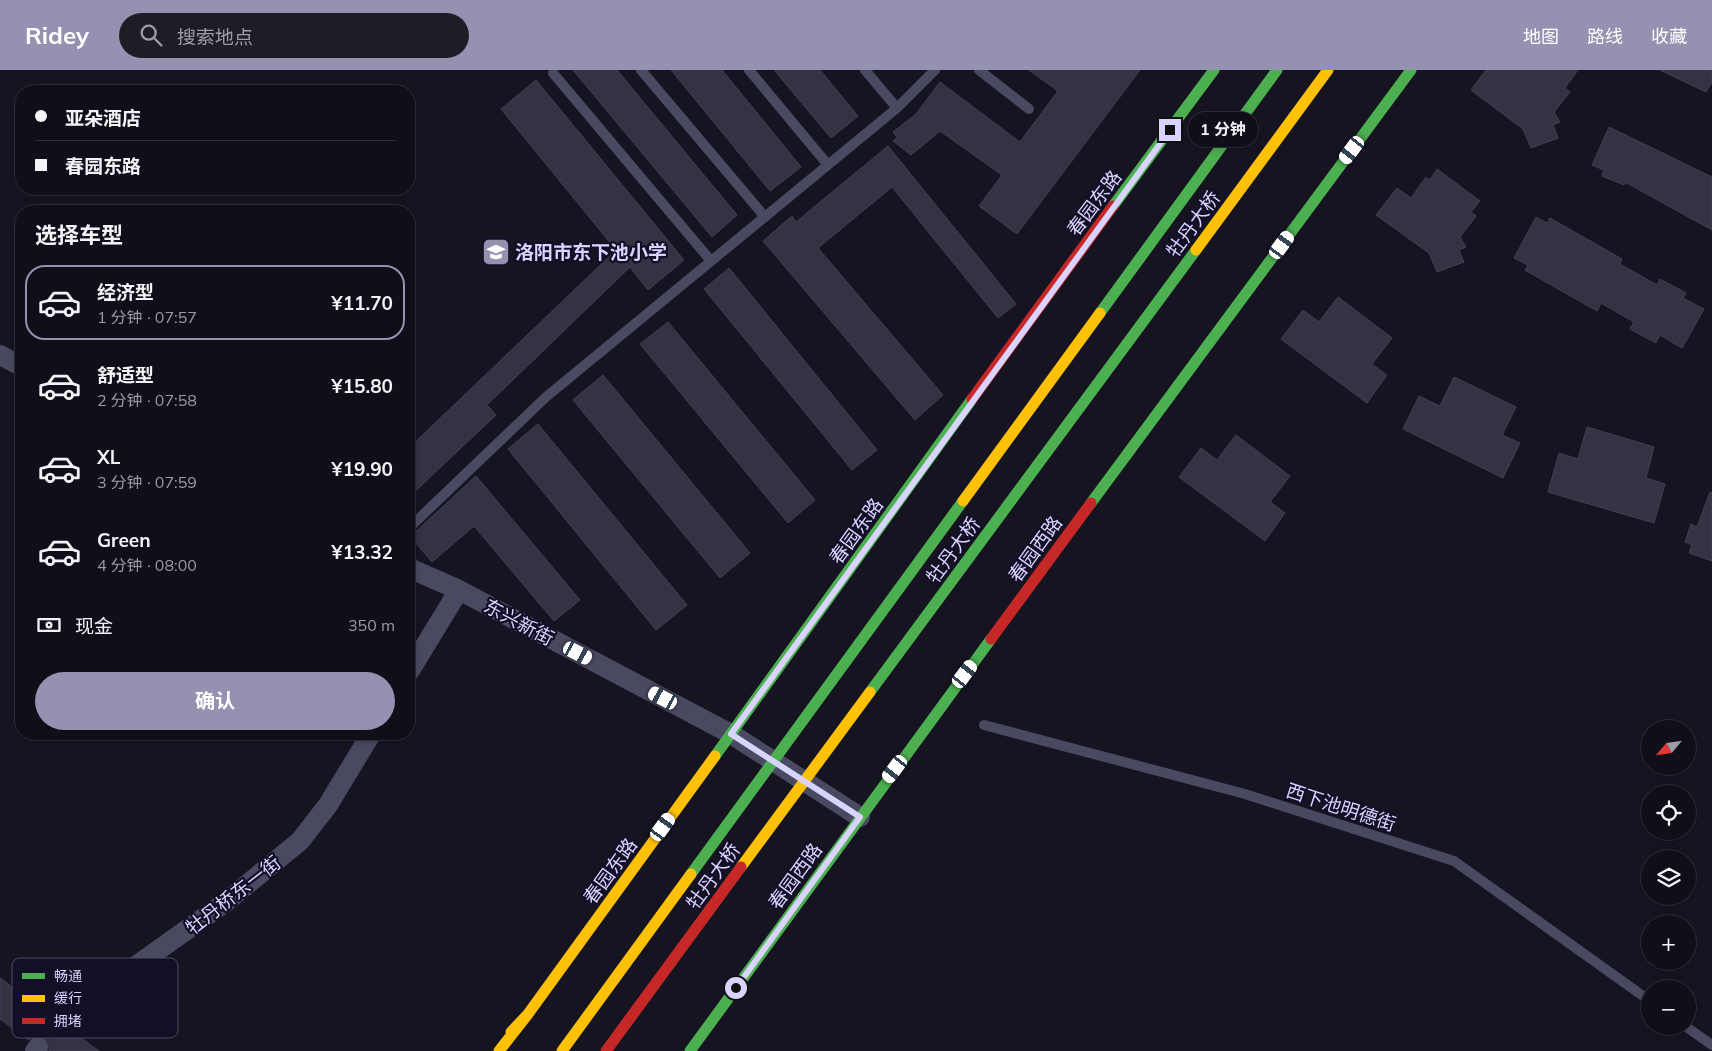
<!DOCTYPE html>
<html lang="zh">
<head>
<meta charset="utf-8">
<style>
  :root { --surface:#100f19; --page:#1e1d26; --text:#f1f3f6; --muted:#9c9ca2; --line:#302f38; --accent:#9591b1 }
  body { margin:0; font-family:Mulish,"Noto Sans SC",sans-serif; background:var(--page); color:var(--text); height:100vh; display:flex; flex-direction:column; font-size:19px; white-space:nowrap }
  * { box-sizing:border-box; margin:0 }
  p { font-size:16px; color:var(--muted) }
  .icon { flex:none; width:28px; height:28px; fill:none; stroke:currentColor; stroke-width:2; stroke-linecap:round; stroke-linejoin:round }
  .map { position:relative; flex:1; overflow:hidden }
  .sheet { position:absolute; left:15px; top:135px; width:400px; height:535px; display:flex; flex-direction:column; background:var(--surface); border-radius:20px; box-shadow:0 2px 8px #0003,0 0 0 1px var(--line) }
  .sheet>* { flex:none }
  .banner { position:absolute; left:15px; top:15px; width:400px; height:110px; border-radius:20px; box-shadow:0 2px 8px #0003,0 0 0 1px var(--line); display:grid; align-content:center; height:110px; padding:0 20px; background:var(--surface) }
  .needle { width:32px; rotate:241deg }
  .controls { position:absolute; left:1641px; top:650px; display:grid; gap:10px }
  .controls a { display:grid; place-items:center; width:55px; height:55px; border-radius:50%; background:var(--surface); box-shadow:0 2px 8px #0003,0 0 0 1px var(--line); font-size:25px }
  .end { position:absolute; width:22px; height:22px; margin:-11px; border:6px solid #d9d4ff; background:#111; box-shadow:0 0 0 2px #111 }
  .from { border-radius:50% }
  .bubble { position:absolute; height:35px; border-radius:18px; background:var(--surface); box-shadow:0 2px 8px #0003,0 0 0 1px var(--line); font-size:16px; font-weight:700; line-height:35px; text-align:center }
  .car { position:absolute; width:15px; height:30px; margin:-15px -8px; border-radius:6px; box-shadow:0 0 4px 1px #0007; background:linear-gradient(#fff 24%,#345 0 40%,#fff 0 76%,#345 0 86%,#fff 0) }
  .banner b { display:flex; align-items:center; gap:18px; height:48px; font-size:19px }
  .banner b+b { border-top:1px solid var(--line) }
  .banner i { width:12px; height:12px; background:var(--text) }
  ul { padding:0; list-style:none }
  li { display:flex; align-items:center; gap:15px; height:75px; margin:0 10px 8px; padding:0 10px; border:2px solid transparent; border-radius:20px }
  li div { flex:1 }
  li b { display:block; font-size:19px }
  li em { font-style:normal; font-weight:700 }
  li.current { border-color:var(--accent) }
  li>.icon { width:45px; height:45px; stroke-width:1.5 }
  h2 { padding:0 20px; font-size:22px; line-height:60px }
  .pay { display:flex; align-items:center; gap:12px; height:55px; padding:0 20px; font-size:19px }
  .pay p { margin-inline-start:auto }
  .action { display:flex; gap:10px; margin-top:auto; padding:10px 20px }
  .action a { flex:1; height:58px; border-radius:30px; background:var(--accent); color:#fff; font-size:20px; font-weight:700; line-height:58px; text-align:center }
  header { display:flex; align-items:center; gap:30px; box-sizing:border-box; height:70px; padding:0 25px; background:var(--accent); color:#fff }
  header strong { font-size:24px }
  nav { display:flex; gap:28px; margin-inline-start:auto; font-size:18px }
  .search { width:350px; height:45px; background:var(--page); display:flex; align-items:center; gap:12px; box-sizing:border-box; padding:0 18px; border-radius:28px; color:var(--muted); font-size:19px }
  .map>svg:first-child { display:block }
  .building { fill:#343243; stroke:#433f54 }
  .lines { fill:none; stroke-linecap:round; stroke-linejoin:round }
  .street-tunnel { stroke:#333142; stroke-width:20; stroke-dasharray:20 10; stroke-linecap:butt }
  .lane { stroke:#4a4962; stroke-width:10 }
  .street { stroke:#4a4962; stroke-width:20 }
  .fast { stroke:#4caf50; stroke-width:11 }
  .slow { stroke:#ffc107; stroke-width:11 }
  .jam { stroke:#c62828; stroke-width:11 }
  .fast-bridge { stroke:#4caf50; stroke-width:11 }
  .slow-bridge { stroke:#ffc107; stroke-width:11 }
  .jam-bridge { stroke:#c62828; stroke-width:11 }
  .route { stroke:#d9d4ff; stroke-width:6 }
  .labels { text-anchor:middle; stroke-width:4.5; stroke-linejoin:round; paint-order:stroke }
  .street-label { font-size:19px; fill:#d9d4ff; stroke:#130f26 }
  .poi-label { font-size:19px; font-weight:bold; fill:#d9d4ff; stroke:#130f26; text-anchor:start }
  .key { fill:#130f26; stroke:#4e4a67; stroke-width:1 }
  .key-label { font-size:14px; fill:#d9d4ff }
</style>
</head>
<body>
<header>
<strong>Ridey</strong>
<div class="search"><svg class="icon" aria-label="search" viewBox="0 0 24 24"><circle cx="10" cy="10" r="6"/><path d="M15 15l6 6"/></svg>搜索地点</div>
<nav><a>地图</a><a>路线</a><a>收藏</a></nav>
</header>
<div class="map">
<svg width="1712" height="981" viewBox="0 0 1712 981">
  <rect width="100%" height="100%" fill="#161421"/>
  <path class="building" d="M 573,0 L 617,0 L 737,145 L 712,167 Z
    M 671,0 L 722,0 L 801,97 L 770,121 Z
    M 774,0 L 820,0 L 858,46 L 831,68 Z
    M 1029,0 L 1140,0 L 1017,164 L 979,136 L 1002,105 L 940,61 L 911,85 L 893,71 L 897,67 L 893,62 L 916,44 L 940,12 L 1020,72 L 1058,21 Z
    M 1486,0 L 1578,0 L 1565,18 L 1570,22 L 1554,42 L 1560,52 L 1553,55 L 1558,68 L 1531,78 L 1523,59 L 1471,20 Z
    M 1660,0 L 1712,0 L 1712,12 L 1706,22 Z
    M 536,10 L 684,190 L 648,220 L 630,197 L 487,335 L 496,345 L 409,427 L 409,378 L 616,180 L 501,39 Z
    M 1609,57 L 1712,107 L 1712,160 L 1625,112 L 1624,115 L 1602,106 L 1604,100 L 1592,95 Z
    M 888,76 L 1016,234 L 998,248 L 892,117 L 818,178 L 943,325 L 915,350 L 763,171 L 792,146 L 796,152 Z
    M 1437,99 L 1480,131 L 1471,142 L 1476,146 L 1460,167 L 1466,177 L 1459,180 L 1464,192 L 1437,202 L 1429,183 L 1376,145 L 1397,118 L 1411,128 L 1426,107 L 1430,110 Z
    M 1536,147 L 1547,153 L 1550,148 L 1622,189 L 1620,194 L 1657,215 L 1660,209 L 1686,223 L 1683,228 L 1704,239 L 1682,278 L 1660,265 L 1656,273 L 1630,259 L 1634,252 L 1601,233 L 1597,241 L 1525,200 L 1528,195 L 1514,188 Z
    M 729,198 L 877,380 L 852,400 L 704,219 Z
    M 1338,227 L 1392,268 L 1372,294 L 1387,305 L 1367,333 L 1281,269 L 1303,240 L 1319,252 Z
    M 668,252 L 815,430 L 788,453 L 640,274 Z
    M 603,305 L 750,483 L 720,508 L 573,330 Z
    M 1454,307 L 1516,337 L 1502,365 L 1520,373 L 1503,408 L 1403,359 L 1419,326 L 1440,336 Z
    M 538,354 L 687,535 L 656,560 L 508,379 Z
    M 1587,357 L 1654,377 L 1646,408 L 1665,414 L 1654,453 L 1548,422 L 1559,383 L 1578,389 Z
    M 1236,365 L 1290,406 L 1270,432 L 1285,443 L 1265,471 L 1179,407 L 1201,378 L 1217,390 Z
    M 476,406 L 580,530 L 554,551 L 474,456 L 432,492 L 409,465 L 414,463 Z
    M 1710,422 L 1712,423 L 1712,491 L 1689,483 L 1692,475 L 1685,472 L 1691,454 L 1697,457 Z
    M 0,908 L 49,944 L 47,953 L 54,962 L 61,963 L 69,959 L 99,981 L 49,981 L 49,973 L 45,967 L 34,966 L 29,970 L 0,949 Z"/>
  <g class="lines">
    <path class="street-tunnel" d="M 38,977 L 59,951"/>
    <path class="lane" d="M 641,0 L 765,147
      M 749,0 L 828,95
      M 865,0 L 897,38
      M 979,0 L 1029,39
      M 553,3 L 711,191
      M 409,458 L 546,327 L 897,38 L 935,0
      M 984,655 L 1245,724 L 1454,791 L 1650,931
      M 1685,956 L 1712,975"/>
    <path class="street" d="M 0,285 L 21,296
      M 409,498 L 459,520 L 731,664 L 860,747
      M 409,602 L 459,520
      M 59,951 L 227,831 L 300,771 L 328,735 L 371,664
      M 35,981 L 38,977"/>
    <path class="fast" d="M 1113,136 L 1214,0
      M 1091,433 L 1411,0
      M 715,686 L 972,329
      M 690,981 L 991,569"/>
    <path class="slow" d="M 511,962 L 528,944 L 715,686
      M 499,981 L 528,944"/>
    <path class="jam" d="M 972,329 L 1113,136
      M 991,569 L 1091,433"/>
    <path class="fast-bridge" d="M 1100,243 L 1277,0
      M 870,622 L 1196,180
      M 691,804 L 963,431"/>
    <path class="slow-bridge" d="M 1196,180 L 1328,0
      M 963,431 L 1100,243
      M 741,797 L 870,622
      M 562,981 L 691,804"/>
    <path class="jam-bridge" d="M 606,981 L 741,797"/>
  </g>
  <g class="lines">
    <path class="route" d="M 736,918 L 860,747 L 731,664 L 1170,60"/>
  </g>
  <defs>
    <g id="school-square" transform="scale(1.4375)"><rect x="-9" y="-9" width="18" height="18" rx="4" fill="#9591b1" stroke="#130f26"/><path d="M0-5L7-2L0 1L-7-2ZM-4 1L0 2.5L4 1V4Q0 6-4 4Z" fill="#fff"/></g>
  </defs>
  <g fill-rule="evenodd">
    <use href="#school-square" x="496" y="182"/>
  </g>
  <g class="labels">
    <g class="street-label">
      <text transform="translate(1094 133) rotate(-53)" y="7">春园东路</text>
      <text transform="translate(1193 154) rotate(-54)" y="7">牡丹大桥</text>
      <text transform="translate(856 461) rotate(-54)" y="7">春园东路</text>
      <text transform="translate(1035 479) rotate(-54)" y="7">春园西路</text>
      <text transform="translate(953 480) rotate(-54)" y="7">牡丹大桥</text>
      <text transform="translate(519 552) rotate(28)" y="7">东兴新街</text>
      <text transform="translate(1341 737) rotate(18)" y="7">西下池明德街</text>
      <text transform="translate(610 801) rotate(-54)" y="7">春园东路</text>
      <text transform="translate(713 806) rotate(-54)" y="7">牡丹大桥</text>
      <text transform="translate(795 806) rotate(-54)" y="7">春园西路</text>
      <text transform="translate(233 825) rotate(-38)" y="7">牡丹桥东一街</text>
    </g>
    <g class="poi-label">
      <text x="515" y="189">洛阳市东下池小学</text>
    </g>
  </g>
  <rect x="12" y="888" width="166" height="80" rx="8" class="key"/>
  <rect x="22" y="903" width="23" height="6" fill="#4caf50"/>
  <rect x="22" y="925" width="23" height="7" fill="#ffc107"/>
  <rect x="22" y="948" width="23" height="6" fill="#c62828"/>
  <g class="key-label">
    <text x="54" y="911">畅通</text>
    <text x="54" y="933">缓行</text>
    <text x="54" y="956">拥堵</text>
  </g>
</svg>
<div class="controls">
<a><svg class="needle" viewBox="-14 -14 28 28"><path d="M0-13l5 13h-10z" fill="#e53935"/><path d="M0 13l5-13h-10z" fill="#9c9ca2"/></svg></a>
<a><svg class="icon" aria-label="locate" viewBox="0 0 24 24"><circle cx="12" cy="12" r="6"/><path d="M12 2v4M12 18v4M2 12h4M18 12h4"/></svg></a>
<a><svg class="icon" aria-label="layers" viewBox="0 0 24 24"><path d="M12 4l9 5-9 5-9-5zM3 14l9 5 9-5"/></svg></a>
<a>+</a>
<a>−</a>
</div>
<i class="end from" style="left:736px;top:918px"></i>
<i class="end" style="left:1170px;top:60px"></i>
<div class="bubble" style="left:1188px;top:42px;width:70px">1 分钟</div>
<i class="car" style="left:1352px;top:80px;rotate:217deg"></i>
<i class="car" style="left:1282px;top:175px;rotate:36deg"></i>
<i class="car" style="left:578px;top:583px;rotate:118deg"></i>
<i class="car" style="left:965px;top:604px;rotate:37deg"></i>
<i class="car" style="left:663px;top:628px;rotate:298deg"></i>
<i class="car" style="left:895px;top:699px;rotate:217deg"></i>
<i class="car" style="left:663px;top:757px;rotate:36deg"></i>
<div class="banner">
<b><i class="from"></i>亚朵酒店</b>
<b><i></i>春园东路</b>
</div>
<section class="sheet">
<h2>选择车型</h2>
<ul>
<li class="current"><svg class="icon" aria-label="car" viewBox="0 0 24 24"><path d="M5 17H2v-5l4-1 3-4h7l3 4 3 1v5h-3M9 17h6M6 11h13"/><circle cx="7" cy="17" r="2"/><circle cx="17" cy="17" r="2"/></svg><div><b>经济型</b><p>1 分钟 · 07:57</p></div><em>¥11.70</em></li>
<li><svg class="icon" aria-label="car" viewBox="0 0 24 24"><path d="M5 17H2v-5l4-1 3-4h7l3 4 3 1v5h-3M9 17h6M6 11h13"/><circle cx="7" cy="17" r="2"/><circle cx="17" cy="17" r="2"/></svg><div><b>舒适型</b><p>2 分钟 · 07:58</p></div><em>¥15.80</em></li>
<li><svg class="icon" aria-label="car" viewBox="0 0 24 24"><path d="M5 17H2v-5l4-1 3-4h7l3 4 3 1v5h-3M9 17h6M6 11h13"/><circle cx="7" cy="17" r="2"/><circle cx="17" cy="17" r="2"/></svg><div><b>XL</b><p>3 分钟 · 07:59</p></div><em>¥19.90</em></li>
<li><svg class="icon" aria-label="car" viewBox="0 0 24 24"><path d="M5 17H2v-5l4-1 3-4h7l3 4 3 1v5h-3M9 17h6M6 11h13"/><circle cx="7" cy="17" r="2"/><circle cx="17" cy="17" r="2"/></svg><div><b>Green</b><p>4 分钟 · 08:00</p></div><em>¥13.32</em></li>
</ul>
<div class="pay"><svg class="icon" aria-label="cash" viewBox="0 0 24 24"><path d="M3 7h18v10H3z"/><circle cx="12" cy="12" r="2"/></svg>现金<p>350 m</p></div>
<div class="action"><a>确认</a></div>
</section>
</div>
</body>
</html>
